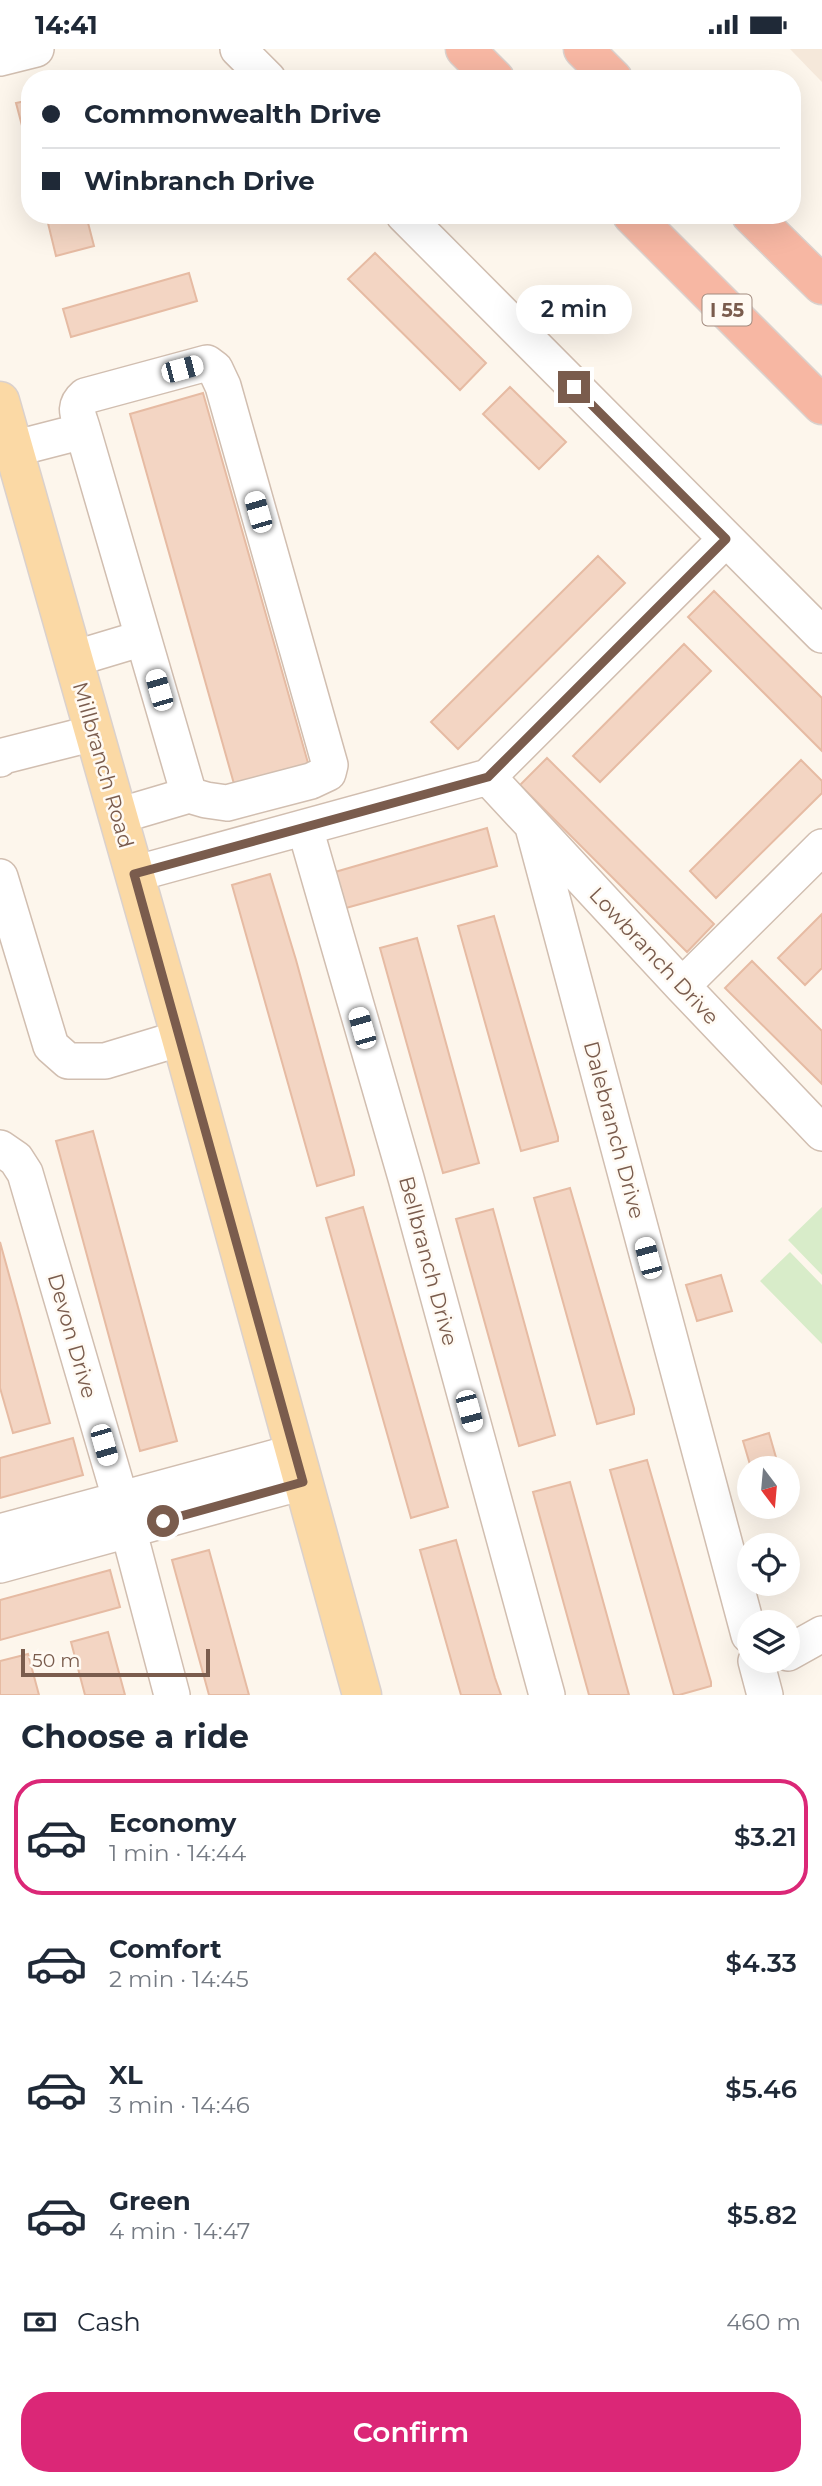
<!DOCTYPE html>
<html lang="en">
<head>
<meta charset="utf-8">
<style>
  :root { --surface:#fff; --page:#f6f6f7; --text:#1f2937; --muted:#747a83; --line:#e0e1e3; --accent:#db2777 }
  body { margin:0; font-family:Montserrat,sans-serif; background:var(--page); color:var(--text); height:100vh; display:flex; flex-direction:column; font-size:26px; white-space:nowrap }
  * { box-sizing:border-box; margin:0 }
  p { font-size:23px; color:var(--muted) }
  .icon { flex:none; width:38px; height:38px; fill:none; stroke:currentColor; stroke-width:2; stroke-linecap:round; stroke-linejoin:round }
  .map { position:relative; height:1646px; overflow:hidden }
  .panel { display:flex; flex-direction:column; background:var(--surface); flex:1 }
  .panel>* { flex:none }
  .banner { position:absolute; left:21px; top:21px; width:780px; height:154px; border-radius:28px; box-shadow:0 7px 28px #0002; display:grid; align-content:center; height:154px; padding:0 21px; background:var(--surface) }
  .needle { width:46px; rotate:164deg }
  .controls { position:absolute; left:737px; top:1407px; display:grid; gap:14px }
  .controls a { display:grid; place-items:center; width:63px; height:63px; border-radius:50%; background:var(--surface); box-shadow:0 7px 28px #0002; font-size:35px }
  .scale { position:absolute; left:21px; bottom:18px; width:189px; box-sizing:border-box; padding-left:7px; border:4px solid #7a5c4d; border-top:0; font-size:19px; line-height:24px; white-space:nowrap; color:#7a5c4d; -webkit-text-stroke:5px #fffaf3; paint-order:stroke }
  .end { position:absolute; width:32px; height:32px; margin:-16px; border:9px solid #7a5c4d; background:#fff; box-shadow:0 0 0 4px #fff }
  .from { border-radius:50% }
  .bubble { position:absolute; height:49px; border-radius:24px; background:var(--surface); box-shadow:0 7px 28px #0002; font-size:23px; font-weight:600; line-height:49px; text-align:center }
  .car { position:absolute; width:21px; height:42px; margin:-21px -10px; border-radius:9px; box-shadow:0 0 5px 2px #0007; background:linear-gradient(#fff 24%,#345 0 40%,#fff 0 76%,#345 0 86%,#fff 0) }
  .banner b { display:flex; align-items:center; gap:24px; height:66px; font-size:26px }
  .banner b+b { border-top:2px solid var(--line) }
  .banner i { width:18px; height:18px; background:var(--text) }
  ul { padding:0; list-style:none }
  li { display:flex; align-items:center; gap:21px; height:116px; margin:0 14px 10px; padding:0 7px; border:4px solid transparent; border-radius:28px }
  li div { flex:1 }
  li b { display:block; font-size:26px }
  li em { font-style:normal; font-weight:600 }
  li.selected { border-color:var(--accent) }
  li>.icon { width:63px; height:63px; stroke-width:1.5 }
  h2 { padding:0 21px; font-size:32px; line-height:84px }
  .pay { display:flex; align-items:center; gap:18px; height:77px; padding:0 21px; font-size:26px }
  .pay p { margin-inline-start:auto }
  .action { display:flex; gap:14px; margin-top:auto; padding:14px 21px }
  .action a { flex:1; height:80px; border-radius:28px; background:var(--accent); color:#fff; font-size:28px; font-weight:600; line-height:80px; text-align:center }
  .status { display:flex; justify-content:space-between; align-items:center; height:49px; padding:0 35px; background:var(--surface); direction:ltr }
  .status svg { height:19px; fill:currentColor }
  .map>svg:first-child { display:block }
  .residential { fill:#f5e8da }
  .green { fill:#d8ecc9 }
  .building { fill:#f3d5c3; stroke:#e6bba3; stroke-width:2 }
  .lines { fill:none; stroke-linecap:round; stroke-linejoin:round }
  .minor-casing { stroke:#d1beb0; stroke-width:38 }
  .major-casing { stroke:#dad1cd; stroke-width:41 }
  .highway-casing { stroke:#dad1cd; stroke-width:41 }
  .minor { stroke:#fff; stroke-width:35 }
  .major { stroke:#fbd9a5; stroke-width:38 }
  .highway { stroke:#f7b7a3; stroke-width:38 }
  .route { stroke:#7a5c4d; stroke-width:9 }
  .labels { text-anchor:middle; stroke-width:5; stroke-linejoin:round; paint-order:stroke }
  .shield { fill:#fffaf3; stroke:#a28b7f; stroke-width:2 }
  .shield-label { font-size:19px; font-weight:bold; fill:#7a5c4d }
  .street-label { font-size:21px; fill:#7a5c4d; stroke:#fffaf3 }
</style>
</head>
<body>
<div class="status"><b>14:41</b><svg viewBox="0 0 49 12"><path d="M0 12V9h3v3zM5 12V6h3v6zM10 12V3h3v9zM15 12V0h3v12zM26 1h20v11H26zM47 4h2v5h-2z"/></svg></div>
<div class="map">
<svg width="822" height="1646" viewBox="0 0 822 1646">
  <rect width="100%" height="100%" fill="#fdf6ec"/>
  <path class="residential" d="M 790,0 L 822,0 L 822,33 Z"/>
  <path class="green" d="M 822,1158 L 822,1226 L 788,1191 Z
    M 790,1203 L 822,1236 L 822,1295 L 760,1232 Z"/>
  <path class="building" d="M 30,51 L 30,107 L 16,54 Z
    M 46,166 L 86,166 L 94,197 L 56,207 Z
    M 375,204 L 486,314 L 460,341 L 348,230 Z
    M 189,224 L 197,252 L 71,288 L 63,260 Z
    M 510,338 L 566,393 L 539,420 L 483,365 Z
    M 203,344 L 310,721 L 236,742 L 130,365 Z
    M 598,507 L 625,534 L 458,700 L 431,673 Z
    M 714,542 L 822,649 L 822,702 L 688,568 Z
    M 684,595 L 711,622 L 600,733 L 573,707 Z
    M 547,709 L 714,875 L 687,903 L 520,736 Z
    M 801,711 L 822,732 L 822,744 L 716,849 L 690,822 Z
    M 487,779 L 497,817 L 346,859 L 335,823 Z
    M 270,825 L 296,911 L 354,1122 L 354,1126 L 317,1137 L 232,836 Z
    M 822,865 L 822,919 L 805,936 L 778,909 Z
    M 494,867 L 558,1088 L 558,1092 L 521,1102 L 458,877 Z
    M 417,889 L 479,1114 L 443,1124 L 380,899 Z
    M 752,912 L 822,982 L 822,1035 L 725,939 Z
    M 93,1082 L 177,1392 L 140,1402 L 56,1092 Z
    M 570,1139 L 634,1360 L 634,1365 L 597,1375 L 534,1149 Z
    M 363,1158 L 448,1458 L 411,1469 L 326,1169 Z
    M 493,1160 L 555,1386 L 519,1397 L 456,1170 Z
    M 0,1193 L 50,1374 L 13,1384 L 0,1339 Z
    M 721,1226 L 732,1262 L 697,1272 L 686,1236 Z
    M 769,1384 L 779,1419 L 751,1419 L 743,1392 Z
    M 73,1389 L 83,1426 L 0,1449 L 0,1409 Z
    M 647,1411 L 711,1633 L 711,1637 L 679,1646 L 674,1646 L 610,1421 Z
    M 570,1433 L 629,1646 L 589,1646 L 533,1443 Z
    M 456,1491 L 495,1629 L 501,1646 L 461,1646 L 420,1501 Z
    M 209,1501 L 249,1646 L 209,1646 L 172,1511 Z
    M 110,1521 L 120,1558 L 0,1591 L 0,1551 Z
    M 108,1583 L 125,1646 L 85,1646 L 71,1593 Z
    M 28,1605 L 39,1646 L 0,1646 L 0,1612 Z"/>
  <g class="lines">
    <g class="minor-casing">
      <path id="minor" d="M 238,0 L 268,30
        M 0,9 L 36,0
        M 404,166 L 822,586
        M 83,382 L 189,746
        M 13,400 L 83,382 C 79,367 72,358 85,347 L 207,314 L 215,320 L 223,337 L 330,716 L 328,724 L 311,732 L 227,754 L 206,751 L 189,746 L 118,767
        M 73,610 L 143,589
        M 0,710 L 3,707 L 94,684
        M 488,728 L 682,937 L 822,1084
        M 533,778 L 749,1586
        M 305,779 L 406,1129 L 547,1646
        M 134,825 L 488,728 L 726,490
        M 0,828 L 51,997 L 68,1012 L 105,1012 L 181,989
        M 682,937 L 822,798
        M 0,1099 L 16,1110 L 25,1124 L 120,1449 L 172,1646
        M 0,1483 L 295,1403
        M 0,1516 L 303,1433
        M 788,1604 L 822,1585
        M 756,1612 L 765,1646"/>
    </g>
    <g class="major-casing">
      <path id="major" d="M 0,352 L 181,989 L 362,1646"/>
    </g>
    <g class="highway-casing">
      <path id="highway" d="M 465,0 L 495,30
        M 583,0 L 613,30
        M 632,166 L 822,356
        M 751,166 L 822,236"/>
    </g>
    <use href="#minor" class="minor"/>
    <use href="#major" class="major"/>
    <use href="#highway" class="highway"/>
  </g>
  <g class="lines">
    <path class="route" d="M 163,1472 L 303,1433 L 134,825 L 488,728 L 726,490 L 574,338"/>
  </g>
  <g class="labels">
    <rect class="shield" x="702.5" y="245.5" width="49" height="31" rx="5"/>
    <g class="shield-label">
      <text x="727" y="268">I 55</text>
    </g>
    <g class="street-label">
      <text transform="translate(103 716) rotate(74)" y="7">Millbranch Road</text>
      <text transform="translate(654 907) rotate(47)" y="7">Lowbranch Drive</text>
      <text transform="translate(614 1081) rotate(75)" y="7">Dalebranch Drive</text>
      <text transform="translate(428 1212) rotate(75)" y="7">Bellbranch Drive</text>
      <text transform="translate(72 1287) rotate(74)" y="7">Devon Drive</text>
    </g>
  </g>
</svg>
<div class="controls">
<a><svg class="needle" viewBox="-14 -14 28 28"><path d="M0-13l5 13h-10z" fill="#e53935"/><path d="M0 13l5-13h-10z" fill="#747a83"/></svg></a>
<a><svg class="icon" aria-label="locate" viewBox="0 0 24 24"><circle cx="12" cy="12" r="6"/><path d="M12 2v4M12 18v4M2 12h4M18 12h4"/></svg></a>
<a><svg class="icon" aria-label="layers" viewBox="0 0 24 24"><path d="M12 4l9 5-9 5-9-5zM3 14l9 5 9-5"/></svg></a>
</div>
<div class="scale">50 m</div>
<i class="end from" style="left:163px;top:1472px"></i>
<i class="end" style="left:574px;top:338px"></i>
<div class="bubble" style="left:516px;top:236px;width:116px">2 min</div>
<i class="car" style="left:182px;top:320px;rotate:75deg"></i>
<i class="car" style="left:258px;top:463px;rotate:344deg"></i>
<i class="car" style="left:159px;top:641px;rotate:344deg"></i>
<i class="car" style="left:362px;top:979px;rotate:344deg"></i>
<i class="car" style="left:648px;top:1209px;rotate:345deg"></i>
<i class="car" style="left:469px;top:1362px;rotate:165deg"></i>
<i class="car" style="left:104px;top:1396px;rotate:164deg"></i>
<div class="banner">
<b><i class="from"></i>Commonwealth Drive</b>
<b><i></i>Winbranch Drive</b>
</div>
</div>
<section class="panel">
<h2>Choose a ride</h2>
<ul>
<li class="selected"><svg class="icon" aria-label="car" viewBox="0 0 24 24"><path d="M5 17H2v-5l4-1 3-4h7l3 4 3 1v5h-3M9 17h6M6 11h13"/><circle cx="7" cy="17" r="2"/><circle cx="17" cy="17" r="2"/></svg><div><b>Economy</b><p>1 min · 14:44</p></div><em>$3.21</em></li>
<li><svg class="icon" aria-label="car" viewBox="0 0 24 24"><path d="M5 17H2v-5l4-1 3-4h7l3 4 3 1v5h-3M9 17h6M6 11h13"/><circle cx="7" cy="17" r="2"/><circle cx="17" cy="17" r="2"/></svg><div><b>Comfort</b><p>2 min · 14:45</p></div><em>$4.33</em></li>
<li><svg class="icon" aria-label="car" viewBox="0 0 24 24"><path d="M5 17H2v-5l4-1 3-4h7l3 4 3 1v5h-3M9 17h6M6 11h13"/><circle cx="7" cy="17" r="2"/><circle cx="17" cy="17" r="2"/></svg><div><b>XL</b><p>3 min · 14:46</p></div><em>$5.46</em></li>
<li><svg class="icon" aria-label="car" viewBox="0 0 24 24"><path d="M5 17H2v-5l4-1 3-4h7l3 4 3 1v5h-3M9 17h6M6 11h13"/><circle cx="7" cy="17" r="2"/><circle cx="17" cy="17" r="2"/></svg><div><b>Green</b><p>4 min · 14:47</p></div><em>$5.82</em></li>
</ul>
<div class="pay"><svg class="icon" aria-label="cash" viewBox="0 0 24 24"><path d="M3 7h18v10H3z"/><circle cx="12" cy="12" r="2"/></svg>Cash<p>460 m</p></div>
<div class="action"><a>Confirm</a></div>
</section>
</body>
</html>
